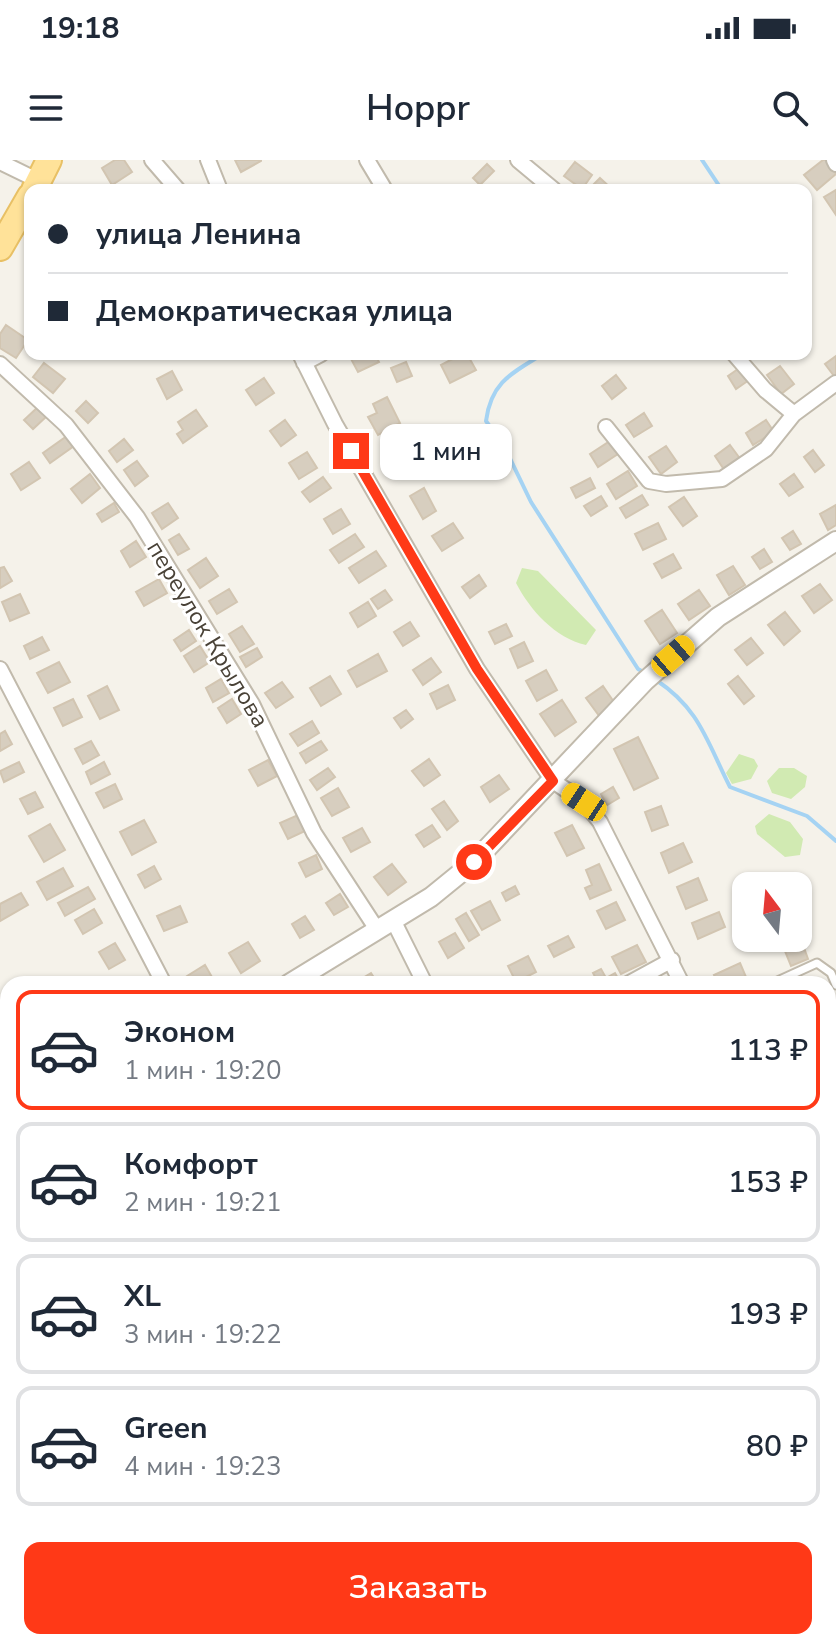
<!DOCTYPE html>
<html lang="ru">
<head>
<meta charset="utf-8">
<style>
  :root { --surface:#fff; --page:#f2f2f3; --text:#1f2937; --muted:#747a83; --line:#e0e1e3; --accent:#ff3917 }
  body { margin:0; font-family:"Nunito Sans",sans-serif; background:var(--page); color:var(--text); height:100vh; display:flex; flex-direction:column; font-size:30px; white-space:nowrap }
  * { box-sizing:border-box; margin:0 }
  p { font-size:26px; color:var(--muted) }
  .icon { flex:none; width:44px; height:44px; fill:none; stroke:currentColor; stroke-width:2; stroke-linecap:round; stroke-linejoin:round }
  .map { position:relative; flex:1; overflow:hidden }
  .details { position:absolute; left:0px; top:816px; width:836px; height:674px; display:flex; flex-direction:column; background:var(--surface); border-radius:24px 24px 0 0; box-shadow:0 2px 6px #0004 }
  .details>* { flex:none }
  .top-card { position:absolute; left:24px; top:24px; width:788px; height:176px; border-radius:16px; box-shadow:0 2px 6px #0004; display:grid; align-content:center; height:176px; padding:0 24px; background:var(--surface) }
  .needle { width:52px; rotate:344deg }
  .tools { position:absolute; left:732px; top:712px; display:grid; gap:16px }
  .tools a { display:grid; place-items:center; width:80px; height:80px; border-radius:16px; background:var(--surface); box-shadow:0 2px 6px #0004; font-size:40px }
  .end { position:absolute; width:36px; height:36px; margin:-18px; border:10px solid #ff3917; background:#fff; box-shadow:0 0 0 4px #fff }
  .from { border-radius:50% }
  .bubble { position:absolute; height:56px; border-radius:16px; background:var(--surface); box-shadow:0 2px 6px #0004; font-size:26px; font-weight:600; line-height:56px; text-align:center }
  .car { position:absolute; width:24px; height:48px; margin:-24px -12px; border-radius:10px; box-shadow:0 0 6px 2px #0007; background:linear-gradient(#f5c518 24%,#345 0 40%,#f5c518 0 76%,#345 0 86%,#f5c518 0) }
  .top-card b { display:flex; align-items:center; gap:28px; height:76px; font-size:30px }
  .top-card b+b { border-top:2px solid var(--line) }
  .top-card i { width:20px; height:20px; background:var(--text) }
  ul { padding:14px 0 0; list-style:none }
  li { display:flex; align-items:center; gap:24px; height:120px; margin:0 16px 12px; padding:0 8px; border:4px solid var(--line); border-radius:16px }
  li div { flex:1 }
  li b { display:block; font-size:30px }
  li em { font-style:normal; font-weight:600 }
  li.on { border-color:var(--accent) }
  li>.icon { width:72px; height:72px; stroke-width:1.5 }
  .cta { display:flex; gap:16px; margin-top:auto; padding:16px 24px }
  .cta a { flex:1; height:92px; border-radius:16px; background:var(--accent); color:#fff; font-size:32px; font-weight:600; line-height:92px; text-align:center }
  .status { display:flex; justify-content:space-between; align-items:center; height:56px; padding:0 40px; background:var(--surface); direction:ltr }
  .status svg { height:22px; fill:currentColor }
  header { display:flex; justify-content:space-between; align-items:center; height:104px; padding:0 24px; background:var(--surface); font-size:36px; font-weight:600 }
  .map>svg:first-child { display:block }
  .green { fill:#d1eab2 }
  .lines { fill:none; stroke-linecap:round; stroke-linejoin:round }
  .stream { stroke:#a5d3f3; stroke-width:4 }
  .building { fill:#d7cebf; stroke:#d2c5b1; stroke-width:2 }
  .service-casing { stroke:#c1baac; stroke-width:11 }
  .minor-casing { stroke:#c1baac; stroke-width:18 }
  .tertiary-casing { stroke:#c1baac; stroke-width:22 }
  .primary-casing { stroke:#e8c065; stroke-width:28 }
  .service { stroke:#fff; stroke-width:7 }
  .minor { stroke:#fff; stroke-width:14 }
  .tertiary { stroke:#fff; stroke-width:18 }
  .primary { stroke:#ffe299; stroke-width:24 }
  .route { stroke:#ff3917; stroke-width:10 }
  .labels { text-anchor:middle; stroke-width:6; stroke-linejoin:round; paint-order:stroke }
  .street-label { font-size:24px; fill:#494237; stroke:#fff }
</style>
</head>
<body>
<div class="status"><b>19:18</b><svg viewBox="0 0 49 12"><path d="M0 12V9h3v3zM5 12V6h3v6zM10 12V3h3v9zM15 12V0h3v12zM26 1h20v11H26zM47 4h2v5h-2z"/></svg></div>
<header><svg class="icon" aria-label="menu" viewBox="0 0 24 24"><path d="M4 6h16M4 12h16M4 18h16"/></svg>Hoppr<svg class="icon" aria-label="search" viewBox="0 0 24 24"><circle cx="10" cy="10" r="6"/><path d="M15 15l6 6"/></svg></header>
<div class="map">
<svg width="836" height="1489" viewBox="0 0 836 1489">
  <rect width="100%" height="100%" fill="#f5f2ea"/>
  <path class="green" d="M 522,408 L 538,411 L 596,470 L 586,485 C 555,478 530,450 516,423 Z
    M 739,594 L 754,599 L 758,606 L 751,619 L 732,624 L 726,613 Z
    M 779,608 L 794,608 L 807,616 L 805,627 L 791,639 L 772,633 L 767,621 Z
    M 769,654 L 790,662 L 803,679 L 800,695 L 785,697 L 757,674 L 755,666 Z"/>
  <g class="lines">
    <path class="stream" d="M 702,0 L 722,30
      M 543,194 C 512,213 491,222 486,261 L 504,286 L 531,342 L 638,509 L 645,513
      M 656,520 C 700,549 707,582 730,627 L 807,656 L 836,681"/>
  </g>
  <path class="building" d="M 115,0 L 124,0 L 132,12 L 112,25 L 102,8 Z
    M 235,0 L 261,0 L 261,1 L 241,12 Z
    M 823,0 L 827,0 L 836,14 L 817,30 L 804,15 Z
    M 575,2 L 592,15 L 582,29 L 564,16 Z
    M 487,4 L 494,11 L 480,25 L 473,18 Z
    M 600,18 L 613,30 L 588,30 Z
    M 836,30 L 836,55 L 824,37 Z
    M 6,165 L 28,180 L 16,198 L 0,188 L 0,174 Z
    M 356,194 L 375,194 L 379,202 L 358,212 L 350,197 Z
    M 462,194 L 467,194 L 476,210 L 450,223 L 441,205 Z
    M 836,196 L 836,215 L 834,216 L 825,204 Z
    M 406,202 L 412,216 L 397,222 L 391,208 Z
    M 44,203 L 65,219 L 53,233 L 33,217 Z
    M 780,206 L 794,224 L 781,234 L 767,215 Z
    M 741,207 L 749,220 L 736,229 L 728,216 Z
    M 172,211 L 182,230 L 167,239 L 157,219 Z
    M 616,215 L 626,228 L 612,239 L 602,226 Z
    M 264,218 L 274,233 L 256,245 L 246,230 Z
    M 387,237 L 400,263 L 378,275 L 368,257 L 377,253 L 373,244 Z
    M 86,241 L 98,253 L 88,263 L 76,251 Z
    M 38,247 L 47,256 L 33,269 L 24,260 Z
    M 196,250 L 207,266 L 183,283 L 177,274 L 183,270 L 178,262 Z
    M 644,253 L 652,266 L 634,277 L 626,265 Z
    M 285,260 L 296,275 L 281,286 L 270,271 Z
    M 766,260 L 774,272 L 753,285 L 746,273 Z
    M 67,276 L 74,286 L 50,303 L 43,293 Z
    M 414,278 L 424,296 L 398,311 L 388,293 Z
    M 124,279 L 133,290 L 117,302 L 109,291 Z
    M 610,281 L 618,294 L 598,307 L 590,294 Z
    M 730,285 L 741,300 L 725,311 L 715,296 Z
    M 666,286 L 677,302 L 661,314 L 649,297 Z
    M 813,290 L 824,305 L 815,312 L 804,297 Z
    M 307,292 L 317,308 L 299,319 L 289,303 Z
    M 137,301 L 148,316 L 135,326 L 124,310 Z
    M 29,302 L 40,318 L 21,330 L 11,314 Z
    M 628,311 L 637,326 L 616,339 L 607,324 Z
    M 90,314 L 100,328 L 82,343 L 71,329 Z
    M 794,314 L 803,327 L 789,336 L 780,324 Z
    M 323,317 L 331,328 L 310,342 L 302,332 Z
    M 590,318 L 595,328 L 576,338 L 571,328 Z
    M 424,328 L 436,351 L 423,359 L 410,336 Z
    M 642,335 L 648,345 L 626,358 L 620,348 Z
    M 601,336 L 607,346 L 591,356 L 584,346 Z
    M 684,337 L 697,356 L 683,366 L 669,347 Z
    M 114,343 L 119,352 L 102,362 L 97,354 Z
    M 168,343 L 178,358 L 162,369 L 152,353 Z
    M 836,345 L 836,365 L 828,370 L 820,354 Z
    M 341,349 L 350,364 L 333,374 L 324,359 Z
    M 453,363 L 463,378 L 442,391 L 432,376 Z
    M 658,363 L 666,379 L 643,390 L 635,374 Z
    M 793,371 L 801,384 L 790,390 L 782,378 Z
    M 179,374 L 189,389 L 178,395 L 169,380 Z
    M 355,374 L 364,387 L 339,403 L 330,390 Z
    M 136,381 L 146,397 L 130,407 L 121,391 Z
    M 764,389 L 772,402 L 760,409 L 752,397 Z
    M 376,391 L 386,406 L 359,423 L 349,408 Z
    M 673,394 L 681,408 L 662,418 L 654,404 Z
    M 206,398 L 218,416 L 200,428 L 188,410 Z
    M 733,406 L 745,425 L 729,435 L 717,415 Z
    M 4,407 L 12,421 L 0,428 L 0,408 Z
    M 479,415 L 486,426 L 470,438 L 462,427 Z
    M 159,419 L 167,433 L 144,446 L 136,432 Z
    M 820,424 L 832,440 L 814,453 L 802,436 Z
    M 229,429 L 237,442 L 217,454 L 209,441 Z
    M 385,430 L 392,440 L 378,449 L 371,439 Z
    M 699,430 L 710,446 L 689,460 L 678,444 Z
    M 20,434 L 29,453 L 10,461 L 2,442 Z
    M 368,442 L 376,456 L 358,467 L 350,453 Z
    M 662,450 L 677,473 L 660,484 L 645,461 Z
    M 785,452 L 800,471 L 784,485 L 768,465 Z
    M 410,462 L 419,476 L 403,486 L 394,472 Z
    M 506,464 L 512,476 L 495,484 L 489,472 Z
    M 242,466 L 254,484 L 240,492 L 229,474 Z
    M 189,470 L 196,481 L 181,491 L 174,480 Z
    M 42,477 L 49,490 L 30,499 L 24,486 Z
    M 751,478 L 763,493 L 747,505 L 735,490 Z
    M 524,482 L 533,501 L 518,508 L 510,489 Z
    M 200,486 L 210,502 L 194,512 L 184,496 Z
    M 257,488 L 262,497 L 246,507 L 240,497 Z
    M 378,494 L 387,511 L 357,527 L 348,511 Z
    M 431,498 L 441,512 L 423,525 L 413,510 Z
    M 59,502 L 70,522 L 48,533 L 37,513 Z
    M 546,510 L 557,530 L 537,541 L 526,521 Z
    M 330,516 L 341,534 L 321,546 L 310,528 Z
    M 738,516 L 754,536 L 744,544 L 728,524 Z
    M 221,519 L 229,533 L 213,542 L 206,528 Z
    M 282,522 L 293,537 L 276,548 L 265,533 Z
    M 448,525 L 455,540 L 437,549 L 430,534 Z
    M 107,526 L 119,550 L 100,559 L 88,536 Z
    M 603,526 L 616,545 L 600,557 L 586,538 Z
    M 73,539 L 82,557 L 63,566 L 54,548 Z
    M 232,539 L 241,554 L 227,563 L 218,548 Z
    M 562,540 L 576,562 L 555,576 L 540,554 Z
    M 406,550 L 413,559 L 401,568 L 394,558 Z
    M 312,561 L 319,573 L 298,586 L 290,574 Z
    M 5,571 L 12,584 L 0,591 L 0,574 Z
    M 638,577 L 658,618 L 634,630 L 614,589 Z
    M 91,581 L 99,595 L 83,604 L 75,589 Z
    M 321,581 L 327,590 L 306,603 L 300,593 Z
    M 429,599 L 440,615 L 424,626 L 412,611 Z
    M 268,600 L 277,616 L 258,626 L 249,610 Z
    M 19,602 L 24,612 L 4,622 L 0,611 Z
    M 104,602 L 110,614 L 91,624 L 86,612 Z
    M 328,608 L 335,617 L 317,630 L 310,620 Z
    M 499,615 L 509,629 L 490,642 L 481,627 Z
    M 115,624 L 122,639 L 104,648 L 96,633 Z
    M 613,627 L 619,638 L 607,645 L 601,634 Z
    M 338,628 L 349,647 L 332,656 L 321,638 Z
    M 35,632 L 43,647 L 28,654 L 20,639 Z
    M 444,641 L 458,661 L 447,670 L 432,649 Z
    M 661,646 L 668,665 L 652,671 L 645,652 Z
    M 298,655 L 305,671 L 288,679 L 280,663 Z
    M 144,660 L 156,682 L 132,695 L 120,672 Z
    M 50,664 L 65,690 L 44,702 L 29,676 Z
    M 432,665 L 440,677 L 424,687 L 416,675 Z
    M 572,665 L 584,688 L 567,696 L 555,673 Z
    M 362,668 L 370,682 L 351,692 L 343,678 Z
    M 683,683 L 692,702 L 669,713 L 661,693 Z
    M 316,695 L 322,709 L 306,717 L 299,703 Z
    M 392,704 L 406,722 L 388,735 L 374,717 Z
    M 599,704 L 611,730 L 590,739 L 585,728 L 592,725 L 586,710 Z
    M 154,706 L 161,719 L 145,728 L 138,715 Z
    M 63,708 L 73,726 L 47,740 L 37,722 Z
    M 698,718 L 707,740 L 686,749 L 677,727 Z
    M 515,726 L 519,734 L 506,741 L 502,733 Z
    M 88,727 L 95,739 L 65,756 L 58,743 Z
    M 21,733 L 28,745 L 0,761 L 0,744 Z
    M 340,734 L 348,747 L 334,755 L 326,743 Z
    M 490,741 L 500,760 L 482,770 L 471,751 Z
    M 616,742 L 625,760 L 606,769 L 597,751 Z
    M 180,746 L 187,762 L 164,771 L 157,756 Z
    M 94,749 L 102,763 L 83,774 L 75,760 Z
    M 719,752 L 725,767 L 698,779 L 692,763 Z
    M 466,753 L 479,775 L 469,781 L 456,759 Z
    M 305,756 L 314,770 L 300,778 L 292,764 Z
    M 455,773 L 464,788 L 448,798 L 439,782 Z
    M 568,776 L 574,787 L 554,797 L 548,786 Z
    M 248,782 L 260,801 L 241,813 L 229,793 Z
    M 115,783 L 125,800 L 109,809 L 99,792 Z
    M 637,785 L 646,802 L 621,814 L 612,797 Z
    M 803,785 L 808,799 L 791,806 L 785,791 Z
    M 528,796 L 536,812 L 516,822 L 508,806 Z
    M 740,803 L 746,817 L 719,824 L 714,815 Z
    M 205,805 L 216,824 L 191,824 L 187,816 Z
    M 601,809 L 606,818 L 615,813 L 620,822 L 599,824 L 593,813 Z
    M 371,813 L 378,824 L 352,824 L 366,816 Z
    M 8,913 L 8,938 L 3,941 L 0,917 Z
    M 831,1043 L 836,1061 L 828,1065 L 828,1044 Z
    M 2,1116 L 8,1126 L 8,1136 L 0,1141 Z
    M 8,1156 L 8,1177 L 5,1179 L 0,1161 Z
    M 7,1304 L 8,1342 L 7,1343 L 0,1333 L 0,1309 Z
    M 836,1335 L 836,1362 L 828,1365 L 828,1338 Z
    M 836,1383 L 836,1403 L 834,1404 L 828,1385 Z
    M 0,1437 L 8,1449 L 8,1465 L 0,1471 Z
    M 115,1482 L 132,1482 L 136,1488 L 109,1489 Z
    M 447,1482 L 452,1485 L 464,1482 L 468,1488 L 445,1489 L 443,1485 Z"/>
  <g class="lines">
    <g class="service-casing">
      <path id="service" d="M 771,824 L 817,803 L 831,813 L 836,825
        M 0,1484 L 8,1479"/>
    </g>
    <g class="minor-casing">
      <path id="minor" d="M 152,0 L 178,30
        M 208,0 L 220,30
        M 367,0 L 385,30
        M 518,0 L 554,30
        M 834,0 L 836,4
        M 0,2 L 39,21
        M 300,194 L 335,264 L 477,509 L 553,621 L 584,642 L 600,662 L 682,824
        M 734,194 L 765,230 L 794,254
        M 304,203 L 321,194
        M 0,204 L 66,265 L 137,357 L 252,544 L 314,673 L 378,771
        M 606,267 L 649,321 L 666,324 L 722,319 L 766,289 L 794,254 L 836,223
        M 0,509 L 164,824
        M 394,762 L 425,824
        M 628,824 L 672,800
        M 0,1050 L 8,1063
        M 828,1163 L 836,1156
        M 828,1238 L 836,1258
        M 0,1372 L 8,1383
        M 76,1482 L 81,1489
        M 261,1482 L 267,1489
        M 497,1482 L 500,1489
        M 752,1482 L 755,1489"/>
    </g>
    <g class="tertiary-casing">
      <path id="tertiary" d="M 289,824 L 431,737 L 474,702 L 645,521 L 718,457 L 836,381
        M 0,987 L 8,983"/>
    </g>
    <g class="primary-casing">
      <path id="primary" d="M 34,30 L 49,0
        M 0,88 L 30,36"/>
    </g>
    <use href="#service" class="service"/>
    <use href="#minor" class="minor"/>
    <use href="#tertiary" class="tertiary"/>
    <use href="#primary" class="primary"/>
  </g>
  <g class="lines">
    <path class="route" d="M 351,291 L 477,509 L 553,621 L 474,702"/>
  </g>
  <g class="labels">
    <g class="street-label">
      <text transform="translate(208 474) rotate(59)" y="8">переулок Крылова</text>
    </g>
  </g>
</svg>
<div class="tools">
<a><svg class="needle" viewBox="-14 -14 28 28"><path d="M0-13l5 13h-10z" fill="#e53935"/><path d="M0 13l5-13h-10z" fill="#747a83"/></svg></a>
</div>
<i class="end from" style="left:474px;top:702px"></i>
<i class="end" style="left:351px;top:291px"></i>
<div class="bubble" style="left:380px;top:264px;width:132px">1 мин</div>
<i class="car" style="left:673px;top:496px;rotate:49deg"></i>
<i class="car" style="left:584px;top:642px;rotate:303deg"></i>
<div class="top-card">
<b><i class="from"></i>улица Ленина</b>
<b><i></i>Демократическая улица</b>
</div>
<section class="details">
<ul>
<li class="on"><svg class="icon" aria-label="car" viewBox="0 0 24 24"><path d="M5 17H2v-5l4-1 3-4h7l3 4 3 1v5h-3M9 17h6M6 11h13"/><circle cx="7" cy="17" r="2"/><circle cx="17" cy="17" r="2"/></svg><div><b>Эконом</b><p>1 мин · 19:20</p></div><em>113 ₽</em></li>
<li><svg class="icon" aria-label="car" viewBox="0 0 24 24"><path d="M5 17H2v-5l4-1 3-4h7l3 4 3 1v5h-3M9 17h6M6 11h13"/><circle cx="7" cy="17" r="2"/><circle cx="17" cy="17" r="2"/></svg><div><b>Комфорт</b><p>2 мин · 19:21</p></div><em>153 ₽</em></li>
<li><svg class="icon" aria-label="car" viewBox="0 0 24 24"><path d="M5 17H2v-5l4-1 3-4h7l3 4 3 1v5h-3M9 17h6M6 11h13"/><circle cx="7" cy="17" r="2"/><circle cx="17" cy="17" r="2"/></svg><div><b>XL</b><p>3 мин · 19:22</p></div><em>193 ₽</em></li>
<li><svg class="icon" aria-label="car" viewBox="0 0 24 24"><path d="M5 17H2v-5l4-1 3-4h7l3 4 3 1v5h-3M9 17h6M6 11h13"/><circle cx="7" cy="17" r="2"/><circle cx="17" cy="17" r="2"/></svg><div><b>Green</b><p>4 мин · 19:23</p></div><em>80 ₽</em></li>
</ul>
<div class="cta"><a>Заказать</a></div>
</section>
</div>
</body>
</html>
